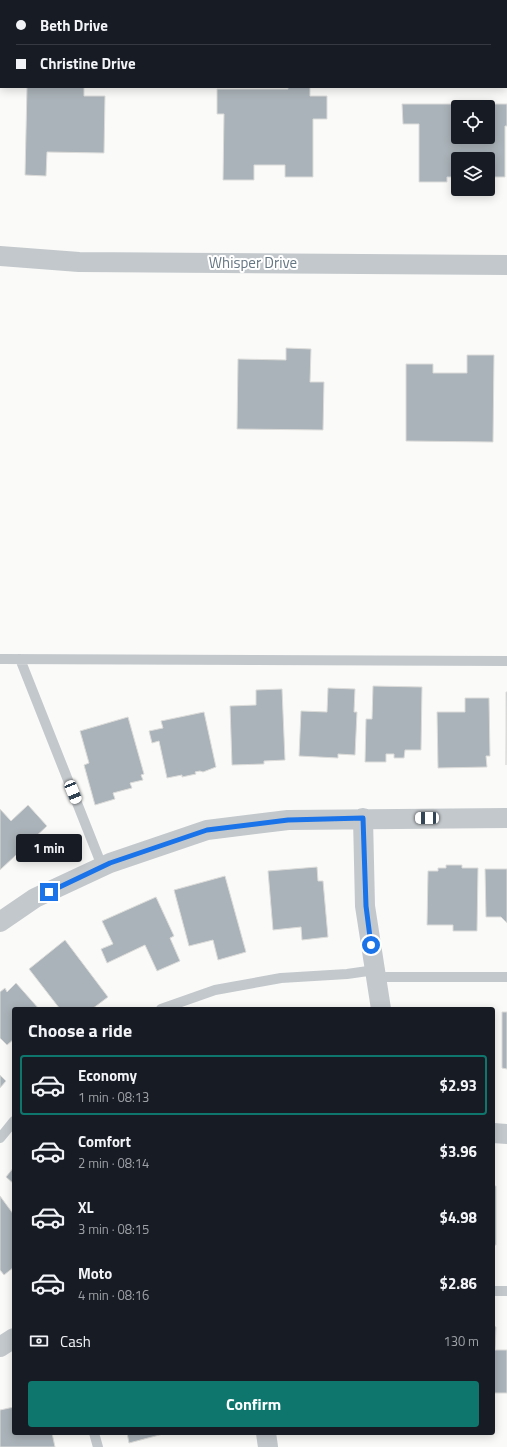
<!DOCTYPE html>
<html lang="en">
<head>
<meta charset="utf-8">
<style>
  :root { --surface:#171b24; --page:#20242c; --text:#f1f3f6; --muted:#9ea1a6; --line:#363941; --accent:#0f766e }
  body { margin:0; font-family:"Titillium Web",sans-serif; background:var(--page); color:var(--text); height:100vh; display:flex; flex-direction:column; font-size:15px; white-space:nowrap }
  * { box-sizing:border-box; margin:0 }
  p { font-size:13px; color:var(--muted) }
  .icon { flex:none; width:22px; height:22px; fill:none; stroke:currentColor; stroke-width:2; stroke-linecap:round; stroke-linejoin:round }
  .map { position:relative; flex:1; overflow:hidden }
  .panel { position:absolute; left:12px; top:1007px; width:483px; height:428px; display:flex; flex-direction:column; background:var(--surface); border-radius:4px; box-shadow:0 2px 10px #0003 }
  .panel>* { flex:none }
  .guide { position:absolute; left:0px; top:0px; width:507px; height:88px; box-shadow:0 2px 10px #0003; display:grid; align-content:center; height:88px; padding:0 16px; background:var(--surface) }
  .controls { position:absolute; left:451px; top:100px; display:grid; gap:8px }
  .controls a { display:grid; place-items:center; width:44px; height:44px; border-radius:4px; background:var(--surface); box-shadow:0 2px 10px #0003; font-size:20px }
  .end { position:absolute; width:18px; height:18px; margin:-9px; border:5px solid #1a73e8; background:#fff; box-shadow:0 0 0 2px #fff }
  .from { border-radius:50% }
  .bubble { position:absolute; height:28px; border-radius:4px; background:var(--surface); box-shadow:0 2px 10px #0003; font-size:13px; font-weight:700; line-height:28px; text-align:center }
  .car { position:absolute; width:12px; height:24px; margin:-12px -6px; border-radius:5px; box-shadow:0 0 3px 1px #0007; background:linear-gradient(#fff 24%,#345 0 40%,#fff 0 76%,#345 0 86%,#fff 0) }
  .guide b { display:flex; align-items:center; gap:14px; height:38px; font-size:15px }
  .guide b+b { border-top:1px solid var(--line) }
  .guide i { width:10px; height:10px; background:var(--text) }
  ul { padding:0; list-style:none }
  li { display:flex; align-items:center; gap:12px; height:60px; margin:0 8px 6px; padding:0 8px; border:2px solid transparent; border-radius:4px }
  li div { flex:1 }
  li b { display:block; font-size:15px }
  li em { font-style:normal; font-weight:700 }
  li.selected { border-color:var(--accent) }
  li>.icon { width:36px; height:36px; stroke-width:1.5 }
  h2 { padding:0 16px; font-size:18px; line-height:48px }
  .pay { display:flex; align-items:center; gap:10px; height:44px; padding:0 16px; font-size:15px }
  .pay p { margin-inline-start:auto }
  .primary-button { display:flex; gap:8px; margin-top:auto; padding:8px 16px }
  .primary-button a { flex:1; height:46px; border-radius:4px; background:var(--accent); color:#fff; font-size:16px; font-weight:700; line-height:46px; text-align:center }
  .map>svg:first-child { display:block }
  .building { fill:#aab3b9; stroke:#dcdcda; fill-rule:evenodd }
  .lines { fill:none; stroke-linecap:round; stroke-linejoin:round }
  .service { stroke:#c3c8cc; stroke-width:10 }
  .minor { stroke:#c3c8cc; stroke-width:20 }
  .route { stroke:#1a73e8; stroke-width:5 }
  .labels { text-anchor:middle; stroke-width:4; stroke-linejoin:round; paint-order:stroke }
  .street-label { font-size:15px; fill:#657683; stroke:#fff }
</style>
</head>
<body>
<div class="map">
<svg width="507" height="1447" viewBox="0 0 507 1447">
  <rect width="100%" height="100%" fill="#fafaf8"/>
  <path class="building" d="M 27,87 L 84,87 L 84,96 L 105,96 L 104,153 L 47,152 L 46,176 L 25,175 Z
    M 288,87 L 310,87 L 310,96 L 327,96 L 327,119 L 313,119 L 313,177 L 285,177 L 285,165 L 254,165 L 254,180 L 223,180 L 224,114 L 217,114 L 217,89 L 288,89 Z
    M 402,104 L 507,104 L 507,126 L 505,126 L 505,177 L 488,177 L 488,159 L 458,159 L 458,177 L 447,177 L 447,182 L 419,182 L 419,124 L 403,124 ZM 458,107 L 488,107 L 488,137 L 458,137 Z
    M 286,348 L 311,349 L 310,382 L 324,382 L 323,430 L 237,429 L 238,359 L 286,360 Z
    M 467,355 L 494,355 L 493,442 L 406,441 L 406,364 L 433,364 L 433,373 L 467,373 Z
    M 373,686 L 422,687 L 421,750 L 405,750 L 404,758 L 394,758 L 394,754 L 386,754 L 386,762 L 365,762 L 366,719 L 372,719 Z
    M 328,688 L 355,689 L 354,712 L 357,712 L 355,755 L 338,754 L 338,758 L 299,756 L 301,711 L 327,712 Z
    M 282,689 L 285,760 L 264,761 L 264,764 L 232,765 L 230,706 L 256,705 L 256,690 Z
    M 506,692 L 507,692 L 506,765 Z
    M 465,698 L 489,698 L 490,756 L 486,756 L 487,767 L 438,768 L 437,712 L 465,712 Z
    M 204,712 L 216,767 L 203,772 L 200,771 L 195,772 L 196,774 L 182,777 L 182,775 L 167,778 L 159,741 L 152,743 L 149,731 L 163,728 L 161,721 Z
    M 128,717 L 144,774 L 141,775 L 143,780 L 130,783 L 132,788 L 113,793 L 115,799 L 95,805 L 84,765 L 89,763 L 80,731 Z
    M 28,805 L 47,826 L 0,870 L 0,809 L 11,821 Z
    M 446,865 L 462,865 L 462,868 L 478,868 L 477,931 L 453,931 L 453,925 L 427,925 L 428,871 L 438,871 L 438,868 L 446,868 Z
    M 317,867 L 318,881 L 323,881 L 328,937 L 302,940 L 301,927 L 273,930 L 268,871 Z
    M 485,869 L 507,869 L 507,923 L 501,917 L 486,917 Z
    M 225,876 L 246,952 L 218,960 L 213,940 L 189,946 L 174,890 Z
    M 156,897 L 174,936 L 170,938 L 180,961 L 157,971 L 145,945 L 107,963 L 101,949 L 113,944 L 102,921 Z
    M 65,940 L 108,997 L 92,1009 L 60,1009 L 29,969 Z
    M 16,983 L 39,1009 L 14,1009 L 14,1039 L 7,1045 L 0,1038 L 0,992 L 5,988 L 7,992 Z
    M 502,1012 L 507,1012 L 507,1069 L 502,1068 Z
    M 0,1075 L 6,1081 L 0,1088 Z
    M 14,1167 L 14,1184 L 6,1177 Z
    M 493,1186 L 496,1186 L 496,1245 L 493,1245 Z
    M 0,1196 L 14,1215 L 14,1267 L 4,1275 L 0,1270 Z
    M 493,1326 L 496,1327 L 495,1350 L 507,1350 L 507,1393 L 493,1393 Z
    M 14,1407 L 14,1433 L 52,1433 L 55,1447 L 0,1447 L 0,1410 Z
    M 127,1433 L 167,1433 L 129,1443 Z"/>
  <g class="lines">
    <path class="service" d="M 0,659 L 507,661
      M 20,659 L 102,866
      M 376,977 L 507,977
      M 161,1009 L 215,990 L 281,978 L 347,974 L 375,970
      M 0,1138 L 14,1121
      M 493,1291 L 507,1291
      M 94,1433 L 98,1447"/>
    <path class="minor" d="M 0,256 L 79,262 L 507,265
      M 363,818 L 365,906 L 381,1009
      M 0,922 L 35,898 L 110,863 L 207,830 L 288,820 L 507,818
      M 493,1133 L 507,1134
      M 0,1347 L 14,1338
      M 266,1433 L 268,1447"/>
  </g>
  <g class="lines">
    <path class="route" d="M 49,892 L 110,863 L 207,830 L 288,820 L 363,818 L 366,906 L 371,945"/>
  </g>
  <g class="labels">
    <g class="street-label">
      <text x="253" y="268">Whisper Drive</text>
    </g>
  </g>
</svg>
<div class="controls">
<a><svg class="icon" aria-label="locate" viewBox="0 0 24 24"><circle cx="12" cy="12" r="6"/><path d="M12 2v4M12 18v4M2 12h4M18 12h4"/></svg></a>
<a><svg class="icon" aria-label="layers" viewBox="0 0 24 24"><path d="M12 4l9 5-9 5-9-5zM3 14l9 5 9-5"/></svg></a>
</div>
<i class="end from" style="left:371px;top:945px"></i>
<i class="end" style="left:49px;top:892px"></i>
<div class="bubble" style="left:16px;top:834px;width:66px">1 min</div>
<i class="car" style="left:73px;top:792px;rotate:158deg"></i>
<i class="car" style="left:427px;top:818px;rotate:270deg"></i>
<div class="guide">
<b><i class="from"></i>Beth Drive</b>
<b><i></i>Christine Drive</b>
</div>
<section class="panel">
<h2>Choose a ride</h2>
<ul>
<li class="selected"><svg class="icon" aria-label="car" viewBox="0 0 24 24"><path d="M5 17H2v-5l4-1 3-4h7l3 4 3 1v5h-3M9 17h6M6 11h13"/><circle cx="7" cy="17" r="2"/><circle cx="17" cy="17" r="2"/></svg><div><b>Economy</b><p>1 min · 08:13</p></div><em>$2.93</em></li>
<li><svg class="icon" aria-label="car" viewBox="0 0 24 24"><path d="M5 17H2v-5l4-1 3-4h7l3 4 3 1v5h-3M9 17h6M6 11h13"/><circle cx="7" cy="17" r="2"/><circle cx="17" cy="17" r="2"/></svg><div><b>Comfort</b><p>2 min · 08:14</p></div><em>$3.96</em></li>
<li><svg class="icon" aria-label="car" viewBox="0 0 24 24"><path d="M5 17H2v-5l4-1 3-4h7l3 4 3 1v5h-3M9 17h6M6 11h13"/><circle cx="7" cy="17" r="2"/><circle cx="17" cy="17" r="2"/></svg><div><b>XL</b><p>3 min · 08:15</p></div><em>$4.98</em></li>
<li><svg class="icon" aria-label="car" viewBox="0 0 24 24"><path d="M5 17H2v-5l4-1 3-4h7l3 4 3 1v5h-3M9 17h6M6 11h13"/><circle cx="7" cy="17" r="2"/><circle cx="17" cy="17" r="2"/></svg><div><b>Moto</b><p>4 min · 08:16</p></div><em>$2.86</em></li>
</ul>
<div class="pay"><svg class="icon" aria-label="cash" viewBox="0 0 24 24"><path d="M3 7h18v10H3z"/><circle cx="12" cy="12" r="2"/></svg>Cash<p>130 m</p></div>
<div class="primary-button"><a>Confirm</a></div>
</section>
</div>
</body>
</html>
